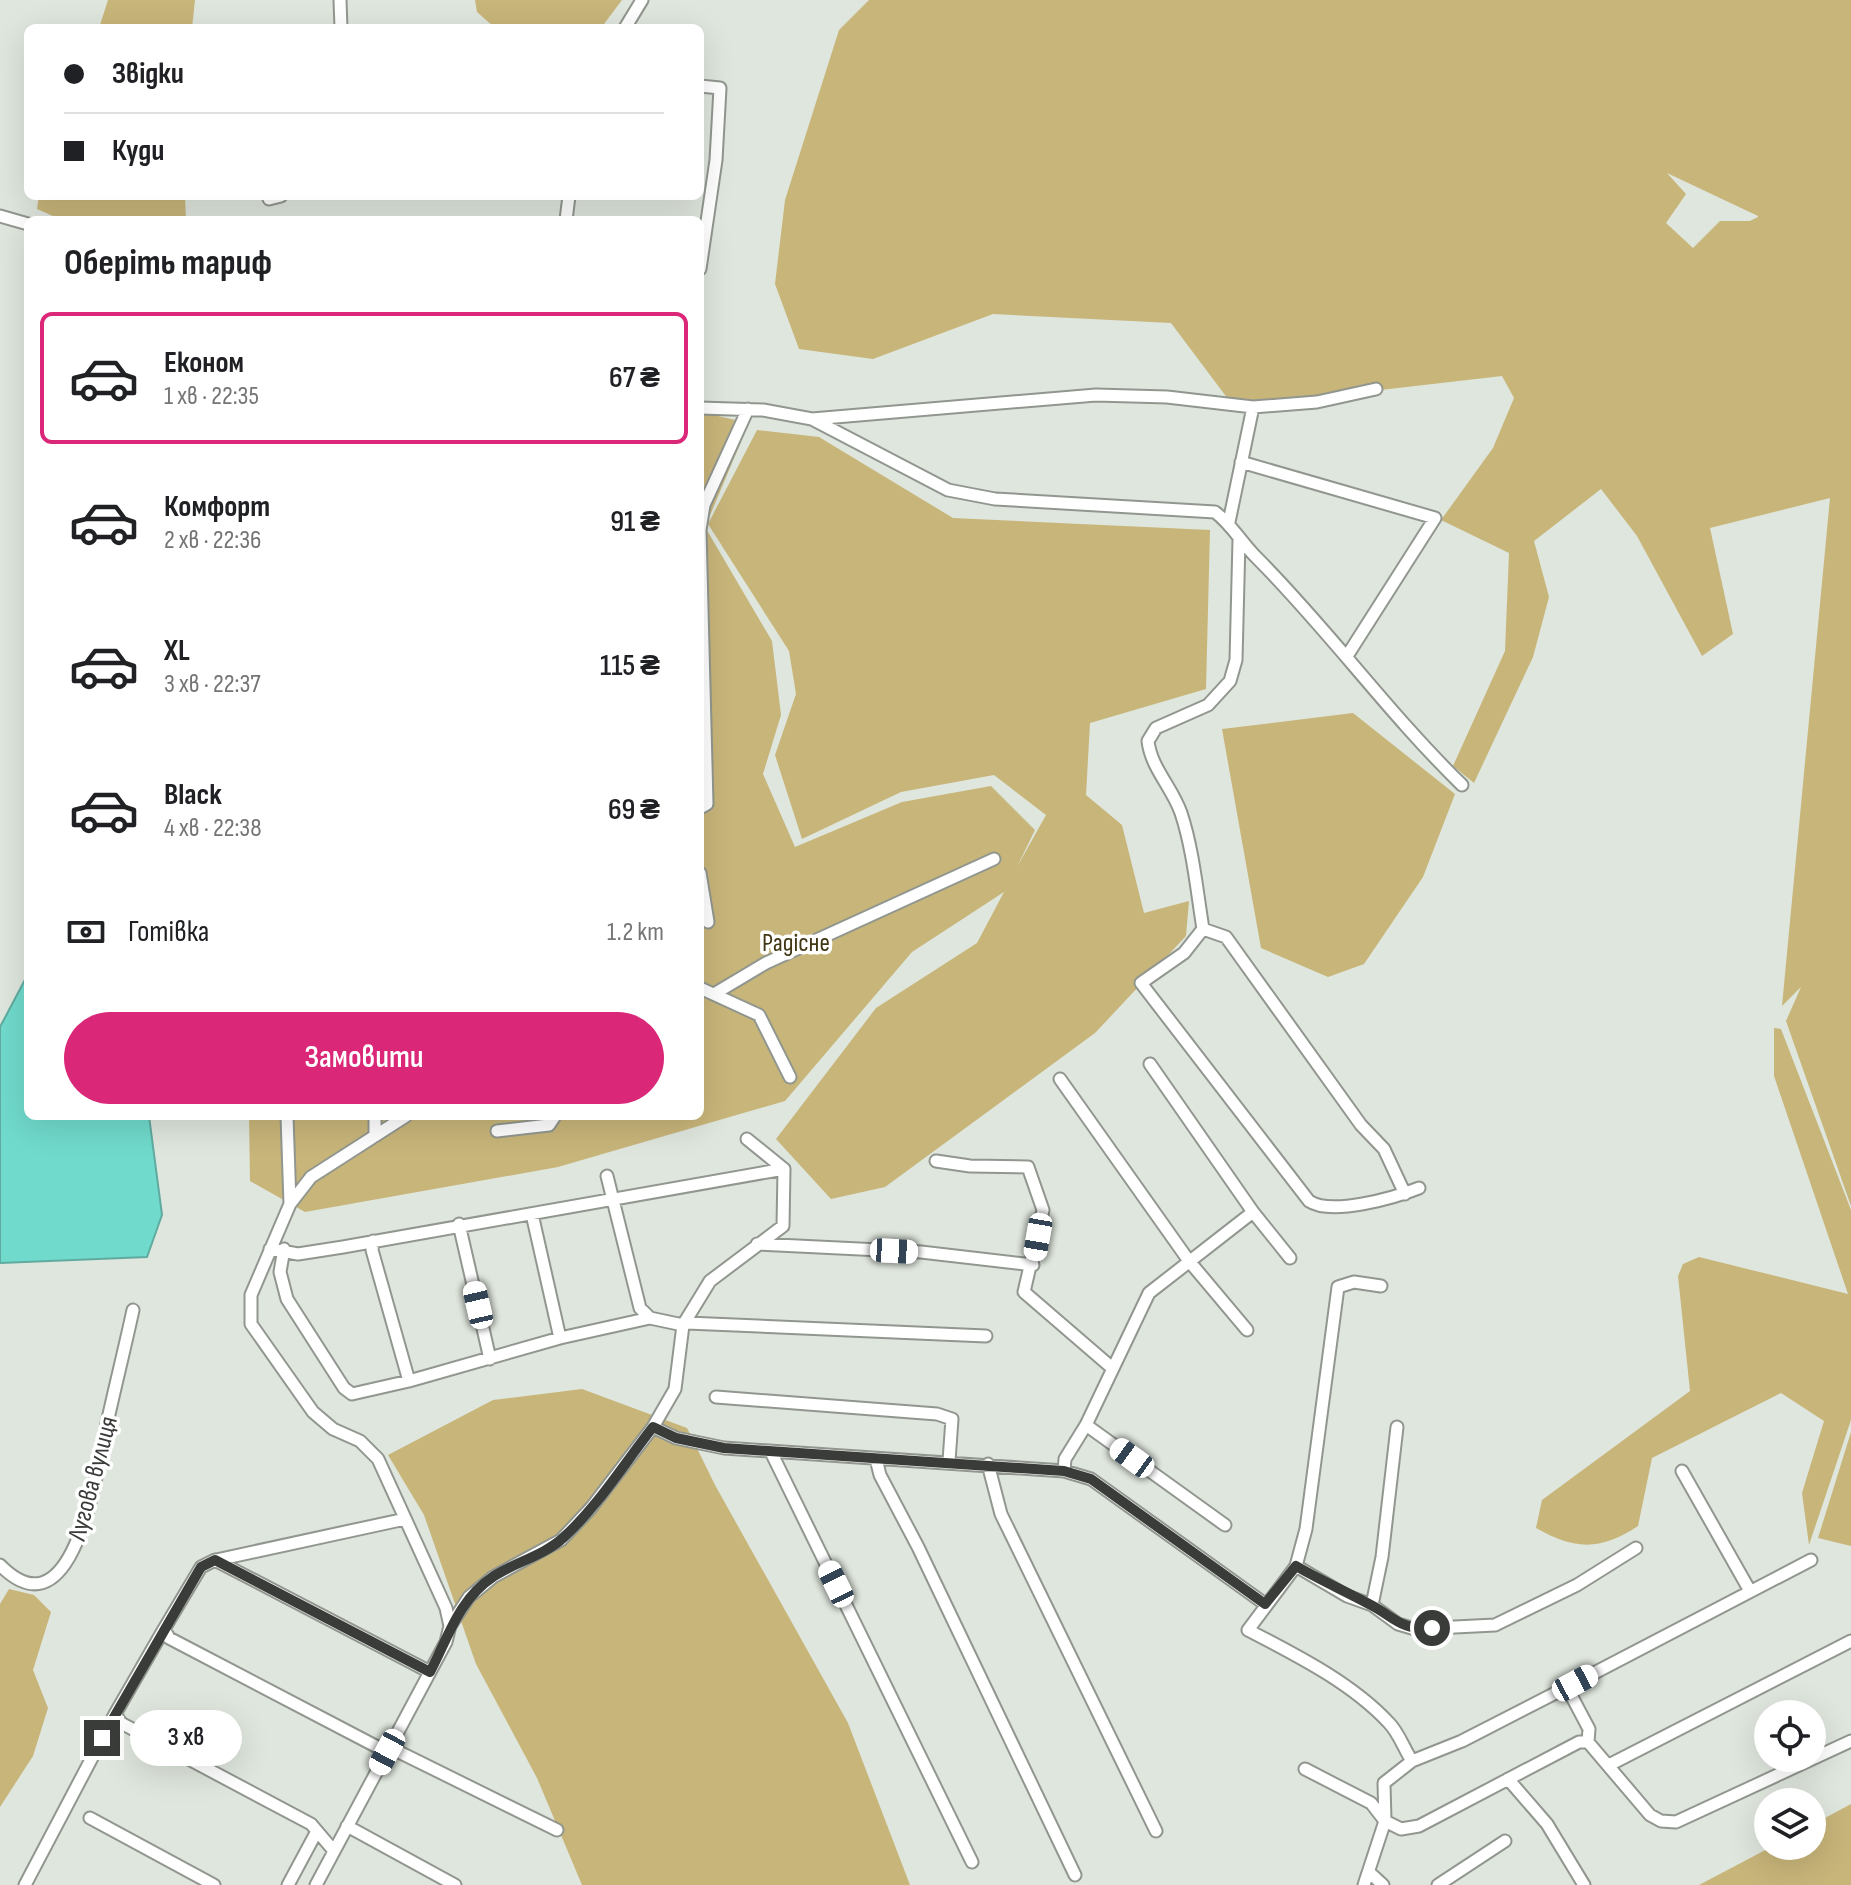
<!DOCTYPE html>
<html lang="uk">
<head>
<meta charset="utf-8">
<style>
  :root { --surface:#fff; --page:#f6f6f6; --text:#202124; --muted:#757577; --line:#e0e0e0; --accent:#db2777 }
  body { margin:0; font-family:"Sofia Sans Condensed",sans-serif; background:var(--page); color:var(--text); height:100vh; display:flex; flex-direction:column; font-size:30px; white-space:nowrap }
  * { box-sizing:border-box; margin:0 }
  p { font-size:26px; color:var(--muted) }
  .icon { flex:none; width:44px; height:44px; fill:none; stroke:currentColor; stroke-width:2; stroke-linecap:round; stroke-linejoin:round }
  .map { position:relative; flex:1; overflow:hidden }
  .panel { position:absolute; left:24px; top:216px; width:680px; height:904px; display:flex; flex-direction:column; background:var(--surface); border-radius:12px; box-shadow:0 8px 32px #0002 }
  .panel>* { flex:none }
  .guide { position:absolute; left:24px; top:24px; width:680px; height:176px; border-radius:12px; box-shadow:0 8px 32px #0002; display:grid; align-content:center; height:176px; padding:0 40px; background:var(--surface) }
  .buttons { position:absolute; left:1754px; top:1700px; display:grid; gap:16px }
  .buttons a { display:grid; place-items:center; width:72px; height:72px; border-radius:50%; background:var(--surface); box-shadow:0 8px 32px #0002; font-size:40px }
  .end { position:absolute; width:36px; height:36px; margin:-18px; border:10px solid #393c38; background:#fff; box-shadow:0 0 0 4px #fff }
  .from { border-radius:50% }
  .bubble { position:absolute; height:56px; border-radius:28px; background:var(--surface); box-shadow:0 8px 32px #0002; font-size:26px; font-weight:600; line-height:56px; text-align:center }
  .car { position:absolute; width:24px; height:48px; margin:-24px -12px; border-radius:10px; box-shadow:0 0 6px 2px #0007; background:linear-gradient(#fff 24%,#345 0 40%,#fff 0 76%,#345 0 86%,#fff 0) }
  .guide b { display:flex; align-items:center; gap:28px; height:76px; font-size:30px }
  .guide b+b { border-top:2px solid var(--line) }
  .guide i { width:20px; height:20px; background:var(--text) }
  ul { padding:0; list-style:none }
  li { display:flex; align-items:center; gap:24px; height:132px; margin:0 16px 12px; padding:0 24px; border:4px solid transparent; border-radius:12px }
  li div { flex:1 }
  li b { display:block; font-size:30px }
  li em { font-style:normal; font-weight:600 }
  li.active { border-color:var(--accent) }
  li>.icon { width:72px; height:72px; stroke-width:1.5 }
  h2 { padding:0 40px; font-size:36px; line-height:96px }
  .pay { display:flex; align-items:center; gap:20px; height:88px; padding:0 40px; font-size:30px }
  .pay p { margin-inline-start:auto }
  .primary-button { display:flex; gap:16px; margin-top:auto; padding:16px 40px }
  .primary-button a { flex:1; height:92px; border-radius:48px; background:var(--accent); color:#fff; font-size:32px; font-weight:600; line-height:92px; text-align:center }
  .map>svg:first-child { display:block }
  .green { fill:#c8b57a; fill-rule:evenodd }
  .water { fill:#70dacc; stroke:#60aba0; stroke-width:2 }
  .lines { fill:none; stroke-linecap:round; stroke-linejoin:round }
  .minor-casing { stroke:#91978f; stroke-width:15 }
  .minor { stroke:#fff; stroke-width:11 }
  .route { stroke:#393c38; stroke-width:10 }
  .labels { text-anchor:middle; stroke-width:7; stroke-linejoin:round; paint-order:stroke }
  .park-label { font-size:26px; fill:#413714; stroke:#fff }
  .street-label { font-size:26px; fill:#393c38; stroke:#fff }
</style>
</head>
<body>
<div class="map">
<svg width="1851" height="1885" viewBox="0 0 1851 1885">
  <rect width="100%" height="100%" fill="#dfe6dd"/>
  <path class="green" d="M 108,0 L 195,0 L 192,28 L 99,28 Z
    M 475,0 L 622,0 L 601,28 L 495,28 L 477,12 Z
    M 869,0 L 1851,0 L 1851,1206 L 1786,1021 L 1801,987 L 1782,1006 L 1830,498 L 1710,528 L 1733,634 L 1702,656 L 1637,536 L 1601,489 L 1534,541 L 1549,597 L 1533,657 L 1474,783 L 1453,766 L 1505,651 L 1509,553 L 1441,520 L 1493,448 L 1514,398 L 1502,376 L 1234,407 L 1171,323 L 993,314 L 873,359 L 799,349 L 775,284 L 785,200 L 839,30 ZM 1667,173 L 1758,216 L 1758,217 L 1750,221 L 1720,221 L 1693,248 L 1666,223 L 1686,194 Z
    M 39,196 L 185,196 L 186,220 L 62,220 L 37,209 Z
    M 700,412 L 749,423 L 705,527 L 772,641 L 781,715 L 763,774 L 795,847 L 902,802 L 991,786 L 1035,830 L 1017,867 L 1046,815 L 994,775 L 901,792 L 802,839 L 775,755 L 796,694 L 789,651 L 708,524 L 757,430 L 819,437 L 953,518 L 1210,530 L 1206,689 L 1090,723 L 1086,795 L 1122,825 L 1144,913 L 1189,901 L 1186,936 L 1095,1033 L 885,1187 L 831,1199 L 776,1139 L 876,1008 L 977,943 L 1004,892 L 912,952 L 785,1101 L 558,1167 L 305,1212 L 250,1181 L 249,1116 L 700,1116 Z
    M 1353,713 L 1455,794 L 1423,877 L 1364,964 L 1328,977 L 1261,948 L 1222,729 Z
    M 1774,1028 L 1781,1029 L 1851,1210 L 1851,1420 L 1809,1545 L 1802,1493 L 1824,1421 L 1781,1393 L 1652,1458 L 1638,1526 C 1600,1551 1575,1550 1536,1528 L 1542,1500 L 1690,1391 L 1678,1276 L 1683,1264 L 1699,1257 L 1848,1294 L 1774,1076 Z
    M 582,1389 L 687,1428 L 715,1485 L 848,1723 L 910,1885 L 582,1885 L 537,1778 L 476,1664 L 424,1515 L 388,1455 L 493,1400 Z
    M 1851,1432 L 1851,1546 L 1818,1538 Z
    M 9,1589 L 34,1595 L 51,1612 L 33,1670 L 48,1708 L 33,1756 L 0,1807 L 0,1604 Z
    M 1851,1804 L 1851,1885 L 1699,1885 L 1773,1846 L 1812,1846 L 1812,1825 Z"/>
  <path class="water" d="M 28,974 L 28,1116 L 149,1116 L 162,1215 L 147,1257 L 0,1263 L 0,1027 Z"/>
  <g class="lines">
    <g class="minor-casing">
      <path id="minor" d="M 340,0 L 341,28
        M 625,28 L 642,0
        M 700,86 L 720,88 L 716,160 L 700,269
        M 269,199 L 281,196
        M 0,216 L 28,224
        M 566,220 L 569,196
        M 700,408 L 763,410 L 812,419 L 1096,395 L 1167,397 L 1253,407 L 1317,402 L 1376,389
        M 812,419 L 948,490 L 995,499 L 1215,512 C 1232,525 1241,542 1256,557 C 1329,630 1388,713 1462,785
        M 1241,462 L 1435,518 L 1347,656
        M 1229,522 L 1253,407
        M 1239,540 L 1236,660 L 1230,681 L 1208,705 L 1156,728 L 1148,741 C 1151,768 1172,787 1181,813 C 1193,849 1197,892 1203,929 L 1184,953 L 1141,983 L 1309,1201 C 1331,1216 1394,1198 1419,1188
        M 700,808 L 707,804 L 700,530 L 704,505 L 748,409
        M 700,873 L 708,922
        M 1203,929 L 1226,937 L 1361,1125 L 1384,1149 L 1405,1194
        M 700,988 L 759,1015 L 790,1077
        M 714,994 L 766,963 L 994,859
        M 1150,1064 L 1253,1212 L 1290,1258
        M 1060,1079 L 1189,1261 L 1247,1330
        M 287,1116 L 290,1204
        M 497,1131 L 549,1125 L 555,1116
        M 375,1136 L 375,1116
        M 936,1161 L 970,1166 L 1028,1167 L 1043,1210 L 1024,1292 L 1111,1367
        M 607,1176 L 640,1308 L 650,1318 L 683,1325
        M 532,1214 L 560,1338
        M 459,1224 L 490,1359
        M 373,1241 L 372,1250 L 409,1381
        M 757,1244 L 921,1252 L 1033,1265
        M 270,1249 L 298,1254 L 343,1247 L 784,1169
        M 284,1249 L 280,1272 L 287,1299 L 344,1388 L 352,1394 L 409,1381 L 560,1338 L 650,1318
        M 687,1323 L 986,1336
        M 716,1397 L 937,1414 L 952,1419 L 949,1461
        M 1086,1425 L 1225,1525
        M 653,1427 L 676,1438 L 724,1448 L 1064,1471 L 1091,1479 L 1265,1604
        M 771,1452 L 972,1862
        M 876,1459 L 880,1475 L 918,1547 L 1075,1875
        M 988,1464 L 1001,1514 L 1156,1831
        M 1064,1471 L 1065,1459 L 1086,1425 L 1149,1293 L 1253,1212
        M 1682,1471 L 1750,1591
        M 216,1560 L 405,1519
        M 0,1565 C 76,1642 98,1461 108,1419 C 116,1383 125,1347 133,1310
        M 1296,1566 L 1347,1596 L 1372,1605 L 1398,1624 L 1415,1629 L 1495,1625 L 1577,1585 L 1636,1548
        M 1372,1605 L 1382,1557 L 1397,1427
        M 450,1626 L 469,1597 L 493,1577 L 561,1540 L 591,1508 L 653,1427 L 675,1389 L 683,1325 L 710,1281 L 783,1226 L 784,1169 L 747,1139
        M 164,1629 L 115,1714 L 121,1723 L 311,1824 L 334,1851
        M 430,1672 L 215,1560 L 201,1567 L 164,1629 L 169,1638 L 387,1752 L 399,1752 L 557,1830
        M 1588,1742 L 1589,1729 L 1571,1695 L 1575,1683 L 1811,1560
        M 1412,1761 L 1462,1741 L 1575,1683
        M 1609,1765 L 1851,1641
        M 1305,1769 L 1371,1803 L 1385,1821 L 1401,1829 L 1419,1826 L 1579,1742 L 1588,1742 L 1650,1815 L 1661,1821 L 1676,1822 L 1851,1741
        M 1508,1779 L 1547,1824 L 1584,1885
        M 90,1818 L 214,1885
        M 347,1826 L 455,1885
        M 1370,1873 L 1383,1885
        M 25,1885 L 115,1714
        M 288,1885 L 317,1831
        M 316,1885 L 446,1642 L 450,1626 L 446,1608 L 378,1459 L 360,1441 L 333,1429 L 313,1412 L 251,1324 L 251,1295 L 290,1204 L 311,1177 L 406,1116
        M 1364,1885 L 1385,1821 L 1384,1783 L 1412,1761 C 1404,1749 1399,1733 1389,1723 C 1352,1683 1296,1655 1248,1630 L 1296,1566 L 1306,1529 L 1338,1287 L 1354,1282 L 1381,1286
        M 1438,1885 L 1505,1841"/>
    </g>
    <use href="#minor" class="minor"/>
  </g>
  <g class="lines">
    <path class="route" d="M 102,1738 L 201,1567 L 215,1560 L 430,1672 C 449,1636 458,1600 494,1576 C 516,1562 545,1555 564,1537 C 598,1506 624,1464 653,1427 L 676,1438 L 724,1448 L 1064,1471 L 1091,1479 L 1265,1604 L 1296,1566 C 1320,1580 1345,1591 1369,1604 C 1395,1617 1399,1630 1432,1628"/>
  </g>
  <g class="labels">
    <g class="park-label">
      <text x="796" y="951">Радісне</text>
    </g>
    <g class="street-label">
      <text transform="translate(92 1478) rotate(-75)" y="9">Лугова вулиця</text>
    </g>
  </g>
</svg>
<div class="buttons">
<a><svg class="icon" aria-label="locate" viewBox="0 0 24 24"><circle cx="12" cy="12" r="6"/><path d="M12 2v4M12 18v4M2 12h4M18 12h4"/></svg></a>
<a><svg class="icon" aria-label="layers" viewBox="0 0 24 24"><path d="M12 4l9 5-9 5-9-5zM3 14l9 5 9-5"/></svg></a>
</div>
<i class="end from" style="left:1432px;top:1628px"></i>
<i class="end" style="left:102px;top:1738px"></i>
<div class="bubble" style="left:130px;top:1710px;width:112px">3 хв</div>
<i class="car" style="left:1038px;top:1237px;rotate:190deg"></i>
<i class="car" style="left:894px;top:1251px;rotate:93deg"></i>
<i class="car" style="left:478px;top:1305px;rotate:347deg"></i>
<i class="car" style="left:1132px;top:1458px;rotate:306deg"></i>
<i class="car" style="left:836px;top:1584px;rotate:334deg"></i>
<i class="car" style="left:1575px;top:1683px;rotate:62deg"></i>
<i class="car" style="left:387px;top:1752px;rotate:208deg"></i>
<div class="guide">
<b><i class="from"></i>Звідки</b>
<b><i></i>Куди</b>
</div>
<section class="panel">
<h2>Оберіть тариф</h2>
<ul>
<li class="active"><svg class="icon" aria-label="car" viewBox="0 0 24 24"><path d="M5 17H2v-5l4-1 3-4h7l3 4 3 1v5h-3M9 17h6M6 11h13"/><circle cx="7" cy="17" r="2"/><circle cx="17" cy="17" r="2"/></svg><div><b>Економ</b><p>1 хв · 22:35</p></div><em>67 ₴</em></li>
<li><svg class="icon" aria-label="car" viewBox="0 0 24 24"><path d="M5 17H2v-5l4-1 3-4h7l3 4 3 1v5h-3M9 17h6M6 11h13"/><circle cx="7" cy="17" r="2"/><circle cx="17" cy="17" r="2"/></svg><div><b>Комфорт</b><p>2 хв · 22:36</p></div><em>91 ₴</em></li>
<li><svg class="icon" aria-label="car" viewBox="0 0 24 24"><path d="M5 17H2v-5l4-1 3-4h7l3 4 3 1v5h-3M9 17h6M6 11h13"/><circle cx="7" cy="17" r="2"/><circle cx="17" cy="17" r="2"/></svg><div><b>XL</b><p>3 хв · 22:37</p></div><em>115 ₴</em></li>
<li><svg class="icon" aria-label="car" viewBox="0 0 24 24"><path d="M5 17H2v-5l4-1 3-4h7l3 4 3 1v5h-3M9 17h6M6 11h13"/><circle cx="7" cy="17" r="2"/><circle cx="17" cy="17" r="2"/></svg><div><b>Black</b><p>4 хв · 22:38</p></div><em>69 ₴</em></li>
</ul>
<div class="pay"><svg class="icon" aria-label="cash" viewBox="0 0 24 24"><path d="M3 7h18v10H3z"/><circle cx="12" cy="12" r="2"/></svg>Готівка<p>1.2 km</p></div>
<div class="primary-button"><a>Замовити</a></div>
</section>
</div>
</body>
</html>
